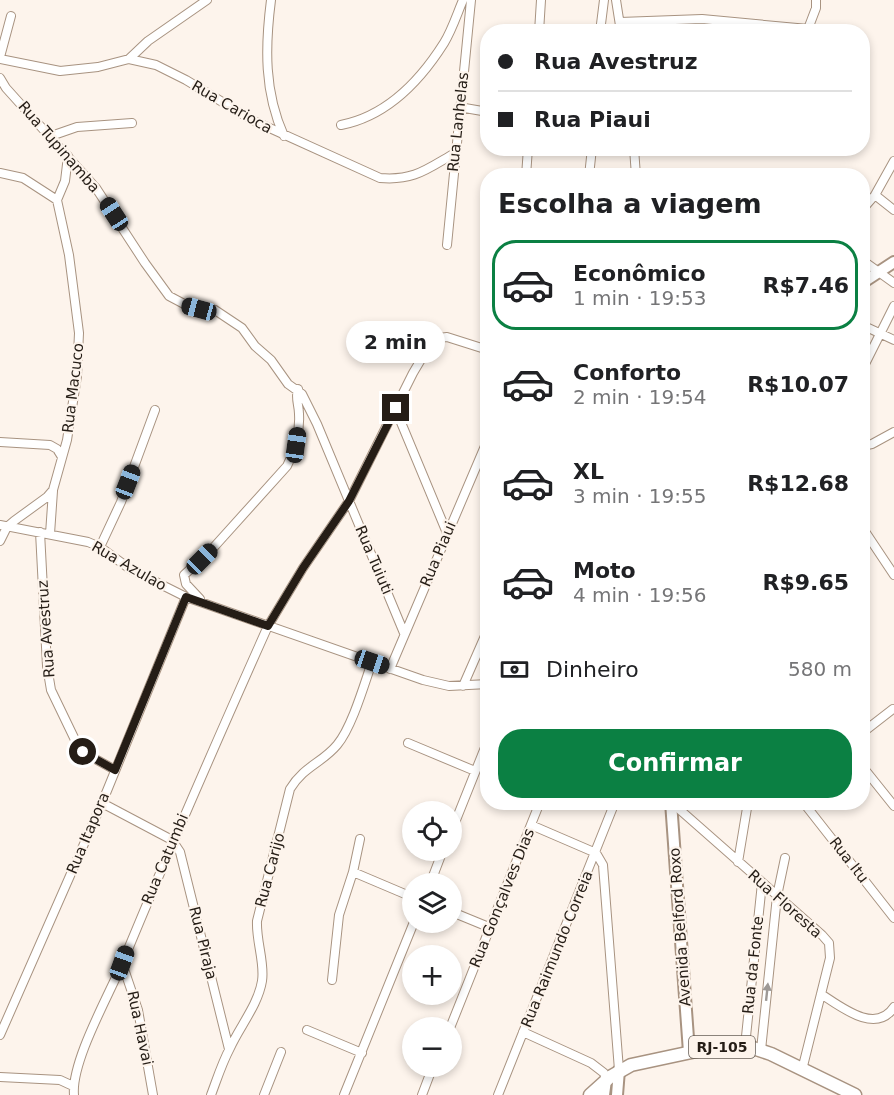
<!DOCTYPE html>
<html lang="pt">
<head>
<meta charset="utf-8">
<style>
  :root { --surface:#fff; --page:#f2f2f2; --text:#202124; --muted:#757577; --line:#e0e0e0; --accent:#0b8043 }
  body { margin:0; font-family:"DejaVu Sans",sans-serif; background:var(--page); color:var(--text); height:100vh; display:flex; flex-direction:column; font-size:22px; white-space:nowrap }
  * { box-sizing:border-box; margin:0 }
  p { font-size:20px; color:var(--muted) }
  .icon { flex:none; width:33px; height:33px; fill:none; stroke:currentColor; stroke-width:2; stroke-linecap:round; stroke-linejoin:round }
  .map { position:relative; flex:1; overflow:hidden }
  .side { position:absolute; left:480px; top:168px; width:390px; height:642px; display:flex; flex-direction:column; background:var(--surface); border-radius:24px; box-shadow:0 3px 9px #0003 }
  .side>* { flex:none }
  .banner { position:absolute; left:480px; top:24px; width:390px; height:132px; border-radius:24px; box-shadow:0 3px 9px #0003; display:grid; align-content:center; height:132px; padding:0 18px; background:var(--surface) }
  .buttons { position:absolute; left:402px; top:801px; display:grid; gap:12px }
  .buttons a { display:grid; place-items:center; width:60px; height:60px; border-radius:50%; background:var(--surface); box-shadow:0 3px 9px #0003; font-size:30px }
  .end { position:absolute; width:27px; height:27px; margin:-14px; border:8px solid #251d16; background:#fff; box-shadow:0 0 0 3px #fff }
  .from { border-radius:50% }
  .bubble { position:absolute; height:42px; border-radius:21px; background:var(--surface); box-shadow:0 3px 9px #0003; font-size:20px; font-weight:700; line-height:42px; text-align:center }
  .car { position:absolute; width:18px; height:36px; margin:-18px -9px; border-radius:8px; box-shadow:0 0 4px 2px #0007; background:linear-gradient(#222 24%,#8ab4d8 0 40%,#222 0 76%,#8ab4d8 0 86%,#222 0) }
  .banner b { display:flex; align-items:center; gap:21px; height:57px; font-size:22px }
  .banner b+b { border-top:2px solid var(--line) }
  .banner i { width:15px; height:15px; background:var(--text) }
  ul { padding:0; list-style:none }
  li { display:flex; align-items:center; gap:18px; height:90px; margin:0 12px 9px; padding:0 6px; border:3px solid transparent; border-radius:24px }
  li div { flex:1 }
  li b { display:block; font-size:22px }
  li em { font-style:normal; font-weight:700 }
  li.on { border-color:var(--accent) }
  li>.icon { width:54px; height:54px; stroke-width:1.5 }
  h2 { padding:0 18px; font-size:27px; line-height:72px }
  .pay { display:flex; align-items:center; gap:15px; height:66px; padding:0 18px; font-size:22px }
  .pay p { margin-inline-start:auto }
  .action { display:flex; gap:12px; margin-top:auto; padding:12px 18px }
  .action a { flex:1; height:69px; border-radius:24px; background:var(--accent); color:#fff; font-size:24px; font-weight:700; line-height:69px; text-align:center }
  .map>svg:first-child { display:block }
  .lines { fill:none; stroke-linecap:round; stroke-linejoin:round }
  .street-casing { stroke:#a89381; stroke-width:10 }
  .secondary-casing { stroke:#a89381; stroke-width:14 }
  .primary-casing { stroke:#a89381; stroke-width:15 }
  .street { stroke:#fff; stroke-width:8 }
  .secondary { stroke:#fff; stroke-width:10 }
  .primary { stroke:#fff; stroke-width:12 }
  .oneway { fill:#9d9996 }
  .route { stroke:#251d16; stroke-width:8 }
  .labels { text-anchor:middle; stroke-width:4.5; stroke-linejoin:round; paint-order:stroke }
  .shield { fill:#fdf4ec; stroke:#665e56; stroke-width:1.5 }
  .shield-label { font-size:14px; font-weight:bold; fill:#251d16 }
  .street-label { font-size:15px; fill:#251d16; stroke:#fdf4ec }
</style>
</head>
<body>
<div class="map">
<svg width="894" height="1095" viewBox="0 0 894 1095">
  <rect width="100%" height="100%" fill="#fdf4ec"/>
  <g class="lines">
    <g class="street-casing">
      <path id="street" d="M 271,0 C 265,47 264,92 284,136
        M 616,0 L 621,32
        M 620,22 L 702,19 L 808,29 L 816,8 L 816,0
        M 539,32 L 541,0
        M 600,32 L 604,0
        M 0,57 L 11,16
        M 0,59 L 60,71 L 98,67 L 129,59 L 156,65 L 186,80 L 252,120 L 380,178 C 414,181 427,169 455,153
        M 129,59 L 148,41 L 207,0
        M 0,78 L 6,88 L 96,188 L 145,263 L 169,296 L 186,305 L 215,310 L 242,328 L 255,346 L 271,360 L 288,384 L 302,394 L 317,424 L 404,633
        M 459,107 L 488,112
        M 341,125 C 387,116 420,81 444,43 C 452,30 457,14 463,0
        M 51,136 L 77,127 L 132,123
        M 634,148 L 636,176
        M 0,173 L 23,178 L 57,200
        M 526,176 L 528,148
        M 589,176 L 592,148
        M 875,195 L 894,210
        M 862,210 L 875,195 L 894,161
        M 447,245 L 471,0
        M 862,260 L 894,283
        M 862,325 L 894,340
        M 862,370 L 894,306
        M 395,408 L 447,533
        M 0,442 L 50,445 L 57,449 L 62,457
        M 862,446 L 872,444 L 894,432
        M 0,525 L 88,542 L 100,547 L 130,569 L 186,597 L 423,680 L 449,686 L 488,684
        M 862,527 L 894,575
        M 40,532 L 47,666 L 51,690 L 77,744 L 83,752 L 115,770
        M 50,534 L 53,491
        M 0,541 L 7,527 L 14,521 L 47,497 L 53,490 L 67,440 L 77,376 L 79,333 L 69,255 L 57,200 L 65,181 L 68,156
        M 100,547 L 121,502 L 155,410
        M 200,599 L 186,584 L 184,575 L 214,547 L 287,466 C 296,449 300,432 299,414 C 299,405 295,398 298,389
        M 390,669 L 488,439
        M 463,686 L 488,629
        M 862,733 L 893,709
        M 408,743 L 475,771
        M 862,766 L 894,806
        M 671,802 L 822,935 L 829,943 L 830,958 L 802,1070
        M 803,802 L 894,918
        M 102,803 L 172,840 L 180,852 L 229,1049
        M 531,825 L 596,853 L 603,865 L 619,1070
        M 452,830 L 488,740
        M 738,862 L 748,802
        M 353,872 L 412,897
        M 430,884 L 443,850
        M 452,912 L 491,928
        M 122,963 L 138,1010 L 153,1095
        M 332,980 L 339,915 L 353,872 L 360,839
        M 821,994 C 841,1007 876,1035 894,1007
        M 450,1028 L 540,802
        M 307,1030 L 362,1053
        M 523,1032 L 591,1063 L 604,1073 L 606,1080
        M 0,1035 L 102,803 L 186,597
        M 745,1046 L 762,883
        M 761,1050 L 777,896 L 785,858
        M 0,1077 L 60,1080 L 73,1086
        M 74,1095 C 71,1062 108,997 122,964 C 169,850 218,738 268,626 L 303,568 L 349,501 L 413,373 L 429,346 L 439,338 L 447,337 L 488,350
        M 211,1095 C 217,1079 222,1063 230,1048 C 240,1026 258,1005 262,981 C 265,963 256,941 257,921 L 290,789 C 304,766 322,763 337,745 C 352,727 364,685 372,662
        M 264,1095 L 281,1052
        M 344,1095 L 414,922
        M 422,1095 L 433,1066
        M 498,1095 L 615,802"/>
    </g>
    <g class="secondary-casing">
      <path id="secondary" d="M 862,283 L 894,262
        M 671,802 L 689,1052
        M 604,1095 L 606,1080
        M 617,1095 L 619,1070"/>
    </g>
    <g class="primary-casing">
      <path id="primary" d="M 590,1095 L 610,1077 L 631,1065 L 715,1047 L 736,1046 L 753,1048 L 771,1054 L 855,1095"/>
    </g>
    <use href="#street" class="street"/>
    <use href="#secondary" class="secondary"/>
    <use href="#primary" class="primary"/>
  </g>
  <defs><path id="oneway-solid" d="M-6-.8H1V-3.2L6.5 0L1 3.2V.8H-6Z" transform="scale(1.5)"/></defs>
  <use class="oneway" href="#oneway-solid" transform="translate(767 992) rotate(-84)"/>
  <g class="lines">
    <path class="route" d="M 83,752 L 115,770 L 186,597 L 268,626 L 303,568 L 349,501 L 396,408"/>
  </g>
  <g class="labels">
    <rect class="shield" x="689" y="1036" width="66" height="22" rx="4.5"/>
    <g class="shield-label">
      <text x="722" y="1052">RJ-105</text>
    </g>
    <g class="street-label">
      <text transform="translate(232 107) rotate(30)" y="5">Rua Carioca</text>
      <text transform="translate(458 122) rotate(-84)" y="5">Rua Lanhelas</text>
      <text transform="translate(59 147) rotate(49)" y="5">Rua Tupinamba</text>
      <text transform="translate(73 388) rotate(-83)" y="5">Rua Macuco</text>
      <text transform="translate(438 554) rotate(-67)" y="5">Rua Piaui</text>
      <text transform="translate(374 560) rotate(67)" y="5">Rua Tuiuti</text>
      <text transform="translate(129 566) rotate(30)" y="5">Rua Azulao</text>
      <text transform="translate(46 629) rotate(-94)" y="5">Rua Avestruz</text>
      <text transform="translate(88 833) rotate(-67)" y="5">Rua Itapora</text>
      <text transform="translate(165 859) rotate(-67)" y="5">Rua Catumbi</text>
      <text transform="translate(849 860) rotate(52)" y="5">Rua Itu</text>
      <text transform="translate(270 870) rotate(-75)" y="5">Rua Carijo</text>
      <text transform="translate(502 898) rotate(-68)" y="5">Rua Gonçalves Dias</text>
      <text transform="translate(785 904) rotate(42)" y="5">Rua Floresta</text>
      <text transform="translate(680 927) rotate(-94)" y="5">Avenida Belford Roxo</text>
      <text transform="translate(203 943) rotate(76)" y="5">Rua Piraja</text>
      <text transform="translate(557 949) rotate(-68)" y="5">Rua Raimundo Correia</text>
      <text transform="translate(753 965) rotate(-84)" y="5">Rua da Fonte</text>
      <text transform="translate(140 1028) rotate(78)" y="5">Rua Havai</text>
    </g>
  </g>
</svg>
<div class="buttons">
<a><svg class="icon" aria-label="locate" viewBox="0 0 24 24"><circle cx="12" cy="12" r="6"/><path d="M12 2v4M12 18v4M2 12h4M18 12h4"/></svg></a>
<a><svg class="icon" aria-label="layers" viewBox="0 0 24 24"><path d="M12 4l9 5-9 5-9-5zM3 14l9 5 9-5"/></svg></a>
<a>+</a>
<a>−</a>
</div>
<i class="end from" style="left:83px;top:752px"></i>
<i class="end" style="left:396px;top:408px"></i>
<div class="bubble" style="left:346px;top:321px;width:99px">2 min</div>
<i class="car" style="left:114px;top:214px;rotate:327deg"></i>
<i class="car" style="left:199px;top:309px;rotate:285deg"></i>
<i class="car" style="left:296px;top:445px;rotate:8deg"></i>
<i class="car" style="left:128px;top:482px;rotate:21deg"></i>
<i class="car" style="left:202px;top:559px;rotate:45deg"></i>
<i class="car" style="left:372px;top:662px;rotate:109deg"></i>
<i class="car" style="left:122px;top:963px;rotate:20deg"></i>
<div class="banner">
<b><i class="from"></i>Rua Avestruz</b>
<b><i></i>Rua Piaui</b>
</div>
<section class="side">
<h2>Escolha a viagem</h2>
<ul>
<li class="on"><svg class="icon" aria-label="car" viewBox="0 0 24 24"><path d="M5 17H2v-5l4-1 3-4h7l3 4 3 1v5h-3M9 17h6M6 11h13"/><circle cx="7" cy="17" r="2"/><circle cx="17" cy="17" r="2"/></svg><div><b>Econômico</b><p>1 min · 19:53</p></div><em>R$7.46</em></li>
<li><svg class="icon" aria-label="car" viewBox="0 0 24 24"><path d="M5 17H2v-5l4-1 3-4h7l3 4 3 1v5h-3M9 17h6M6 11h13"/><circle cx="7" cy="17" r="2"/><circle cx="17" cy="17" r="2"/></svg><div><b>Conforto</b><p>2 min · 19:54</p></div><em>R$10.07</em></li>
<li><svg class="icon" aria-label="car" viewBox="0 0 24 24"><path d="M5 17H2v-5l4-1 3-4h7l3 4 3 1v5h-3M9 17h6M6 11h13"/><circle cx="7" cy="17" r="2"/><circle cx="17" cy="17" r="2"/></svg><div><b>XL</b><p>3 min · 19:55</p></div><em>R$12.68</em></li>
<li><svg class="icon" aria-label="car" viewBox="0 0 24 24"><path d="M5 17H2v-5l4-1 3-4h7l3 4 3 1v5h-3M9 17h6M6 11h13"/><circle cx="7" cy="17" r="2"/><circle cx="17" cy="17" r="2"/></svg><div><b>Moto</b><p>4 min · 19:56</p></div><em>R$9.65</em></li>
</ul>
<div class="pay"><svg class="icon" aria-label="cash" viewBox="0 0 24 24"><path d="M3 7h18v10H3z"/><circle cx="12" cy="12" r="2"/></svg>Dinheiro<p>580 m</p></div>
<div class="action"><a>Confirmar</a></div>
</section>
</div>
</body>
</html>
